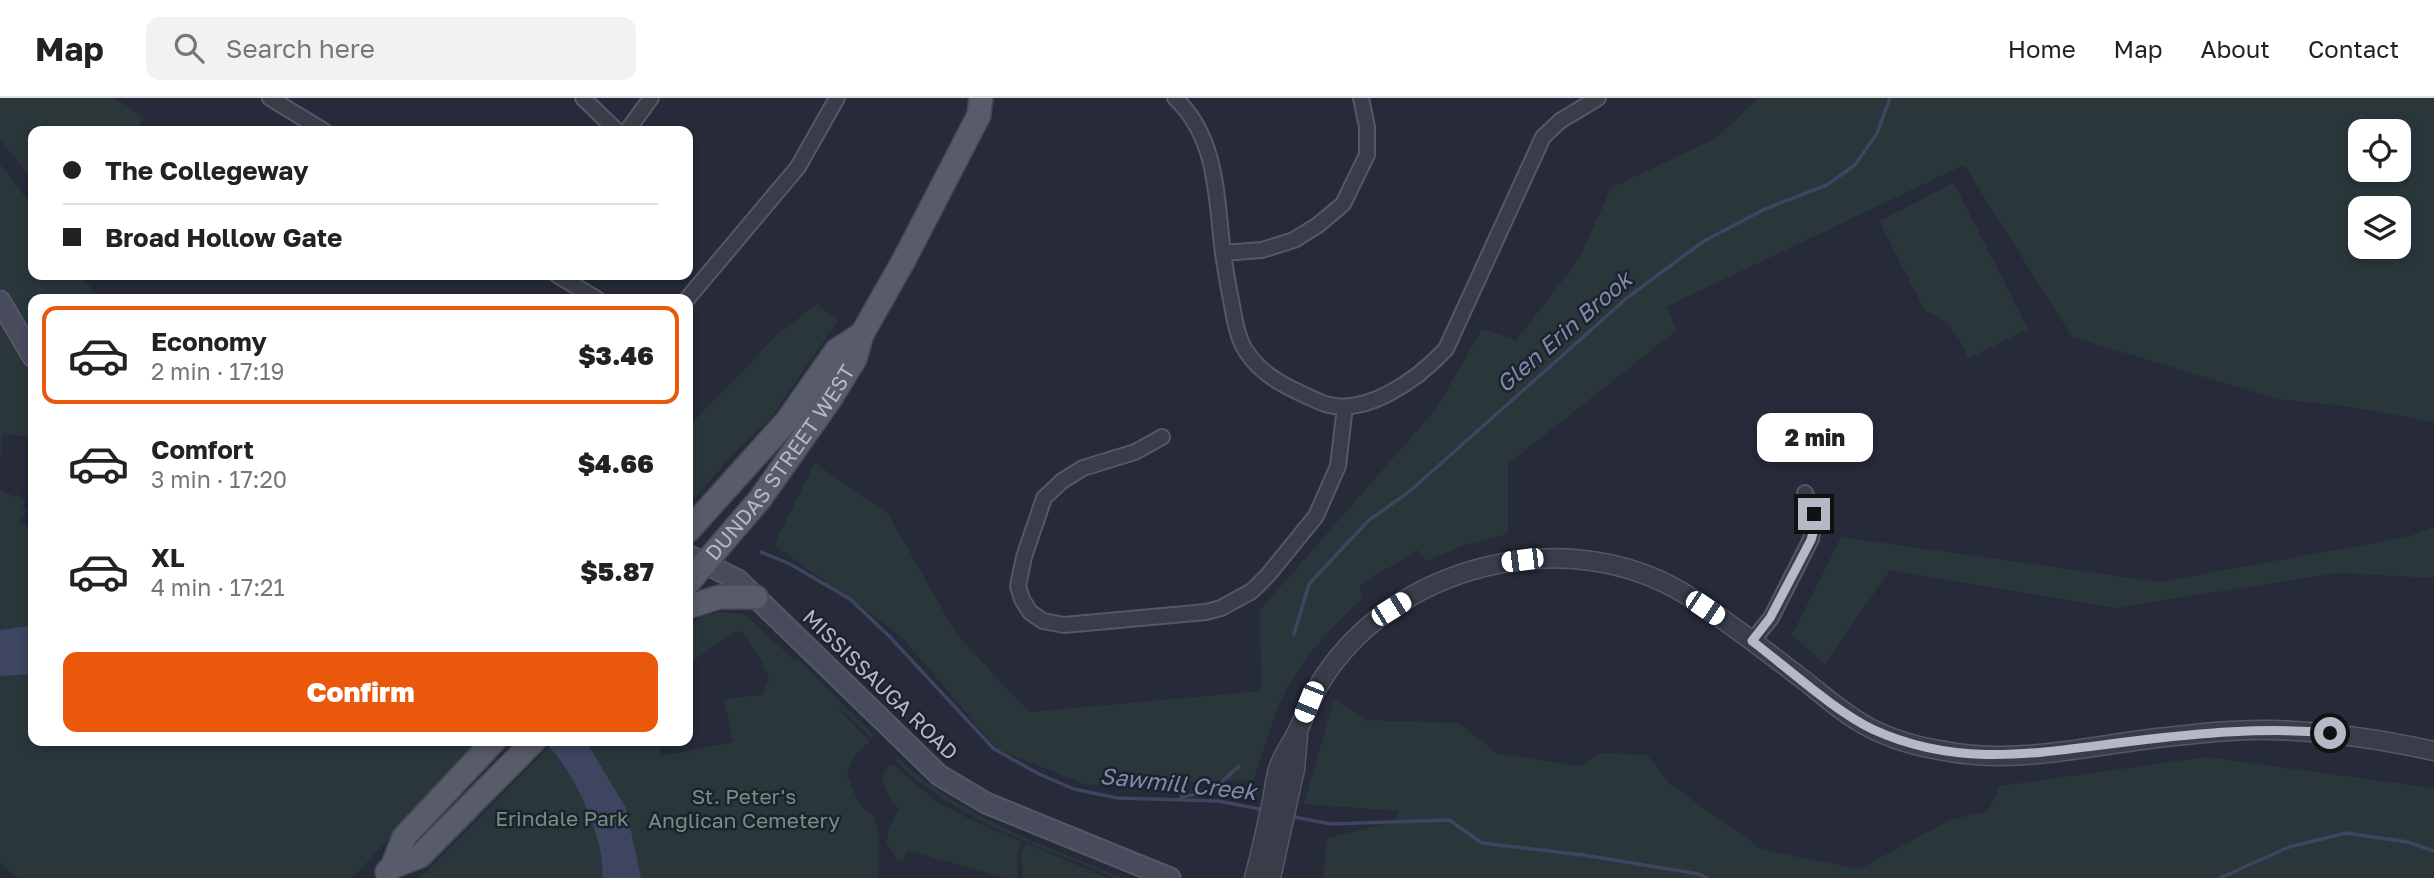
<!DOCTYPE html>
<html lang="en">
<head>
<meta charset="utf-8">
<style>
  :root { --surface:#fff; --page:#f2f2f2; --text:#222; --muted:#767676; --line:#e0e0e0; --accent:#ea580c }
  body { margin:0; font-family:"Golos Text",sans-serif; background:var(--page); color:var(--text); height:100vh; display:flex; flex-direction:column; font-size:26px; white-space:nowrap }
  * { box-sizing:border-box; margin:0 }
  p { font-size:23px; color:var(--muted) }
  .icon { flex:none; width:38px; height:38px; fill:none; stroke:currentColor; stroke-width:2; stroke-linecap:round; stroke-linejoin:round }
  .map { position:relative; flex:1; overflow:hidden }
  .panel { position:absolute; left:28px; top:196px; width:665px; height:452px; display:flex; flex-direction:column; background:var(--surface); border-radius:14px; box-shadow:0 4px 10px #0003 }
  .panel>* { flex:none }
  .hud { position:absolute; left:28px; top:28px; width:665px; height:154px; border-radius:14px; box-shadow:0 4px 10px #0003; display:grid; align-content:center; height:154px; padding:0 35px; background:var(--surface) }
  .tools { position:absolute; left:2348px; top:21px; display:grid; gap:14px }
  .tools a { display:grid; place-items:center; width:63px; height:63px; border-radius:14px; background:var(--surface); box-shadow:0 4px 10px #0003; font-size:35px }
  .end { position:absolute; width:32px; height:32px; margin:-16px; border:9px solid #b5b8c5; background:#111; box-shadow:0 0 0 4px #111 }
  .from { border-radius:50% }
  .bubble { position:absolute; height:49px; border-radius:14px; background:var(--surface); box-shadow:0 4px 10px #0003; font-size:23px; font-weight:800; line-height:49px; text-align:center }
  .car { position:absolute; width:21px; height:42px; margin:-21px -10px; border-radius:9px; box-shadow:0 0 5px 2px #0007; background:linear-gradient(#fff 24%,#345 0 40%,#fff 0 76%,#345 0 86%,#fff 0) }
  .hud b { display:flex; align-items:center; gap:24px; height:66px; font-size:26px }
  .hud b+b { border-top:2px solid var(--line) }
  .hud i { width:18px; height:18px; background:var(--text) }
  ul { padding:12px 0 0; list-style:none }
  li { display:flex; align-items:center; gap:21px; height:98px; margin:0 14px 10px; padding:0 21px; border:4px solid transparent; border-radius:14px }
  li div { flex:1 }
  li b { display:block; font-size:26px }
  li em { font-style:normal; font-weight:800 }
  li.current { border-color:var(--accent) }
  li>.icon { width:63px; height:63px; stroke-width:1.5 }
  .button { display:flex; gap:14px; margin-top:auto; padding:14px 35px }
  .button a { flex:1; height:80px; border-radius:14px; background:var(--accent); color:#fff; font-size:28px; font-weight:800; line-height:80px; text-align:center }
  header { display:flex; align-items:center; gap:42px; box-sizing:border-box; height:98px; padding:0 35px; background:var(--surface); border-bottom:2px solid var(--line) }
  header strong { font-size:33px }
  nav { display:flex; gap:38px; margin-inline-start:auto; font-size:24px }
  .search { width:490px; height:63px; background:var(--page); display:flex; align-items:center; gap:18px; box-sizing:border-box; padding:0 24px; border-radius:14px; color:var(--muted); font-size:26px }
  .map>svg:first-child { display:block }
  .green { fill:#29373b; fill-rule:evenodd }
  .water { fill:#3d4560 }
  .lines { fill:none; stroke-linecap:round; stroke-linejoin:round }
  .stream { stroke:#3d4560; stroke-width:3.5 }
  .minor-casing { stroke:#545865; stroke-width:18 }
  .tertiary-casing { stroke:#545865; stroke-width:21 }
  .secondary-casing { stroke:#545865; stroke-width:23 }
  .primary-casing { stroke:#424653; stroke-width:26 }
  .minor { stroke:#393d4a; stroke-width:14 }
  .tertiary { stroke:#393d4a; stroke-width:18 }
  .secondary { stroke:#484b5c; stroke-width:19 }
  .primary { stroke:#575b6a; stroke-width:23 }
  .route { stroke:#b5b8c5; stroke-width:9 }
  .labels { text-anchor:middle; stroke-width:5; stroke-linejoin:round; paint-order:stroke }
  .street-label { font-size:21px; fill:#b5b8c5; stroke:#1e222f }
  .park-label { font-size:21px; fill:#6f937f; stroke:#1e222f }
  .water-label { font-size:23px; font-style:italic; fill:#8089aa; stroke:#1e222f }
</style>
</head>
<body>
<header>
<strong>Map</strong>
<div class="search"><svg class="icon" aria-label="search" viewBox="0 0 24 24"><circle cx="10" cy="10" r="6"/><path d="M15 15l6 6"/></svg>Search here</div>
<nav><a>Home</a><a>Map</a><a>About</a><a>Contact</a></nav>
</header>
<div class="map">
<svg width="2434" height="780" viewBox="0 0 2434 780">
  <rect width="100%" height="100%" fill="#262a39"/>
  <path class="green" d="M 0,0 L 115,0 L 144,19 L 136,33 L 33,33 L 33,83 L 0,41 Z
    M 1759,0 L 2434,0 L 2434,324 L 2344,308 L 2277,301 L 2072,239 L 1964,67 L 1666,209 L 1677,232 L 1508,366 L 1508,436 L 1462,448 L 1427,463 L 1418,452 L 1360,487 L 1362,500 C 1332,529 1302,560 1283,598 C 1271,624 1263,654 1254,682 L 1087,687 L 997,651 L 901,538 L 774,447 L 815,365 L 888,416 L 957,537 L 1029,614 L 1261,593 L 1260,512 L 1436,311 L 1482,231 L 1516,242 L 1579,161 L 1611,90 L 1716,40 ZM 2361,33 L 2399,33 L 2399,72 L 2361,72 ZM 2361,110 L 2399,110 L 2399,149 L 2361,149 Z
    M 0,66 L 33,109 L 33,177 L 81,177 L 99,201 L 33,201 L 33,240 L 20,229 L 0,191 Z
    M 1954,85 L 2028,231 L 1968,261 C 1961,240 1948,220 1925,213 L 1879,123 Z
    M 817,206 L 838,222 L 771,320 L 728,362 L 688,408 L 688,329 L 778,236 Z
    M 0,223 L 33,276 L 33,340 L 3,335 L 0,364 Z
    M 0,392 L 16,399 L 18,397 L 26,403 L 22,409 L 27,413 L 19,423 L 33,433 L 33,527 L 0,532 Z
    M 2434,429 L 2434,480 L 2338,475 L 2114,510 L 1890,472 L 1825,566 L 1792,537 L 1841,439 L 2159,484 L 2407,439 Z
    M 723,514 L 744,516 L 794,562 L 796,560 L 874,637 L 871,640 L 836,607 L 840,613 L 870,643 L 854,659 L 847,677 C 854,691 857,711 873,716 C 883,741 879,755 878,780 L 420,780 L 556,642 L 657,642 L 661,658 L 733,644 L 724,601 L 762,597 L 769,581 L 762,564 L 741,533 L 735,534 L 688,565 L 688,529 L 702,518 Z
    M 9,576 L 33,576 L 33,642 L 481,642 L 352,780 L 17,780 L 0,765 L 0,578 Z
    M 1334,601 L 1365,622 L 1458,625 L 1498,656 L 1581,668 L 1601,655 L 1647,657 L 1671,687 L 1763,752 L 1859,771 L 1950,722 L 1988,713 L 2000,688 L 2206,659 L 2434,690 L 2434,780 L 1323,780 L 1327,740 L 1396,723 L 1399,713 L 1304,706 Z
    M 897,659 C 960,719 1043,747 1123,780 L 1115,780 C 1038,747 955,722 894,662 Z
    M 891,665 L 936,703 L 973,723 L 1022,744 L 1017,757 L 1018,780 L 1005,780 L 907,752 L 903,763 L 898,762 L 886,744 L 889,730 L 899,711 C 887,694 874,683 891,665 Z
    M 1026,745 L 1108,780 L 1023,780 L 1021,756 Z"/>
  <path class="water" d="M 33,527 L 33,576 L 0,578 L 0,532 Z
    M 542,642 L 584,642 L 590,650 L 626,710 L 641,780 L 602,780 C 607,742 571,666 542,642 Z"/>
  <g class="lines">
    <path class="stream" d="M 761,454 L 790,466 L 850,501 L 889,538 L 994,651 L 1039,676 L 1074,691 L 1117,700 L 1218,703 L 1265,712
      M 1294,536 L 1309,486 L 1368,423 L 1410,393 L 1628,199 L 1704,143 L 1765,111 L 1827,87 L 1855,67 L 1877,35 L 1890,0
      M 1181,699 L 1212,693 L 1239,668
      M 1289,718 L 1331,726 L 1449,722 L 1482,745 L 1583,757 L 1699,776 L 1707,780
      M 2220,780 L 2289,749 L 2346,735 L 2408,744 L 2434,753"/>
    <g class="minor-casing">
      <path id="minor" d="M 270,0 L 324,33
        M 583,0 L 617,33
        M 1175,0 C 1218,40 1216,100 1223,155 C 1225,170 1228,186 1231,202 C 1234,218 1237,240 1246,253 C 1263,280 1293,292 1320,304 C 1363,322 1418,281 1446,251 L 1543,39 L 1560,23 L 1598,0
        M 627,33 L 651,0
        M 1223,155 L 1262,152 L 1294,142 L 1318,127 L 1343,106 L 1367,57 L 1367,29 L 1361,0
        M 557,177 L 597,201
        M 687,201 L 798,69 L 837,0
        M 1162,339 L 1135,354 L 1083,370 L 1062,383 L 1044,400 L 1024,459 L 1018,488 L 1022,501 L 1030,514 L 1043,523 L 1064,527 L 1206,514 L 1221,510 L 1252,493 L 1268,477 L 1316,418 L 1338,368 L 1345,309
        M 1752,543 L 1771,520 L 1811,441 C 1816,423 1812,412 1805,395"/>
    </g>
    <g class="tertiary-casing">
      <path id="tertiary" d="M 1254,780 C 1261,755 1266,729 1272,703 C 1274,692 1275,679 1279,668 C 1284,655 1293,643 1299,630 C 1306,615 1311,600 1320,585 C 1392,467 1566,423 1685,496 C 1725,521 1763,551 1801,580 C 1823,597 1845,617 1870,630 C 1893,642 1919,649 1945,653 C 2015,667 2088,648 2157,640 C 2195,636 2234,631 2271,632 C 2327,633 2380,641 2434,653
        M 1271,780 L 1295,671 L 1298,638"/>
    </g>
    <g class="secondary-casing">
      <path id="secondary" d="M 0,203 L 33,259
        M 688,457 L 738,482 L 939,677 L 986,705 L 1170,780"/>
    </g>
    <g class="primary-casing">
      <g id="primary">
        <path d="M 688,433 L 787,323 L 836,253 L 862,236"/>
        <path id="s1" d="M 688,485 L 760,401 L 829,303 L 855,261 L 862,236 L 904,162 L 979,17 L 981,0"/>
        <path d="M 688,509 L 719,499 L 756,499"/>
        <path d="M 392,769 L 420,758 L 535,642"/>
        <path d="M 387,774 L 392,769 L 404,739 L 495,642"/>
      </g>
    </g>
    <use href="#minor" class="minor"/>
    <use href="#tertiary" class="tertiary"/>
    <use href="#secondary" class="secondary"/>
    <use href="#primary" class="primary"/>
  </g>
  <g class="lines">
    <path class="route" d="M 1814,416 L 1815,428 L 1811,442 L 1770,520 L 1752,543 C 1788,570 1833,612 1872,631 C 1961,672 2041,654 2134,643 C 2199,635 2265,629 2330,635"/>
  </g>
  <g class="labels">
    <g class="street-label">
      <text dy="7" stroke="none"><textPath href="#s1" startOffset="152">DUNDAS STREET WEST</textPath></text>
      <text transform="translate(880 587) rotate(44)" y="7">MISSISSAUGA ROAD</text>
    </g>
    <g class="park-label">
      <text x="744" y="706">St. Peter's<tspan x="744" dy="24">Anglican Cemetery</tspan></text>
      <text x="562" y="728">Erindale Park</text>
    </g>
    <g class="water-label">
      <text transform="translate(1564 234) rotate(-41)" y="8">Glen Erin Brook</text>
      <text transform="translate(1178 686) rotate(6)" y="8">Sawmill Creek</text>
    </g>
  </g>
</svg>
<div class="tools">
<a><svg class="icon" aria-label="locate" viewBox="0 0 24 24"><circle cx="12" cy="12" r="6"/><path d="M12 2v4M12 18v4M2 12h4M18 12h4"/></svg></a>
<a><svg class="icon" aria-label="layers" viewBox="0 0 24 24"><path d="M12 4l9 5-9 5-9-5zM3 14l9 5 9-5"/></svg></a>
</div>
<i class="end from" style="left:2330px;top:635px"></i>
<i class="end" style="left:1814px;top:416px"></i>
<div class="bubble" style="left:1757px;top:315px;width:116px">2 min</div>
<i class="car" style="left:1522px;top:462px;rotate:263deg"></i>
<i class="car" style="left:1705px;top:510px;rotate:124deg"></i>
<i class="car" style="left:1391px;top:511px;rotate:58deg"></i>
<i class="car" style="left:1309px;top:604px;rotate:202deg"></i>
<div class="hud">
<b><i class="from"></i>The Collegeway</b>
<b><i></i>Broad Hollow Gate</b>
</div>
<section class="panel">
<ul>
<li class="current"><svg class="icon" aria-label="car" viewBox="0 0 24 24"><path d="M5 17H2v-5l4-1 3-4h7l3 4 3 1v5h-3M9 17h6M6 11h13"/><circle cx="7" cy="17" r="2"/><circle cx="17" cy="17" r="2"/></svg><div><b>Economy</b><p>2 min · 17:19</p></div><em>$3.46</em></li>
<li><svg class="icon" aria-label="car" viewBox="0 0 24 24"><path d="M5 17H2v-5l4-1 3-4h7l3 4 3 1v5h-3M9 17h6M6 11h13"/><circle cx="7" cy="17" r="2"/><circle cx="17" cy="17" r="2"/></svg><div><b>Comfort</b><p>3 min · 17:20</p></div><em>$4.66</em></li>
<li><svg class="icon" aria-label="car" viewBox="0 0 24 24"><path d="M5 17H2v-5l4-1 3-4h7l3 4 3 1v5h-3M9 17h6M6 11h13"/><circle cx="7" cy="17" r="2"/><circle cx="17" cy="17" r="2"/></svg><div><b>XL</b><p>4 min · 17:21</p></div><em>$5.87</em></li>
</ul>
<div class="button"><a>Confirm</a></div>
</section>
</div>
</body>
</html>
